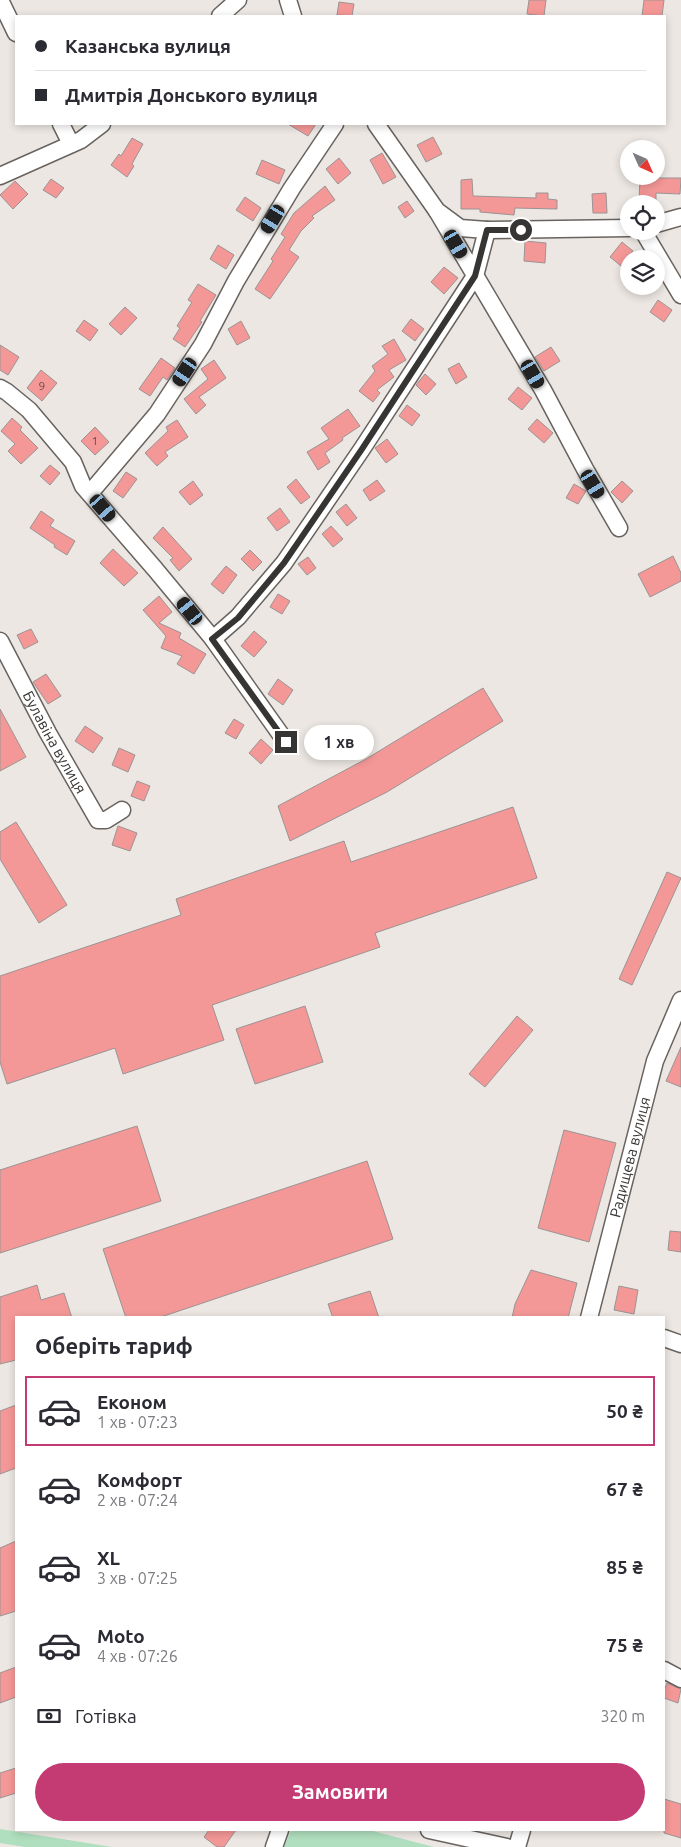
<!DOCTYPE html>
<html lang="uk">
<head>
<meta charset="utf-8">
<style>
  :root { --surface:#fff; --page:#f2f2f3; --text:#2b2b33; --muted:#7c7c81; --line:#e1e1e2; --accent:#c43a73 }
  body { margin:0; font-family:Ubuntu,sans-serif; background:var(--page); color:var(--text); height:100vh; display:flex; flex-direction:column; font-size:19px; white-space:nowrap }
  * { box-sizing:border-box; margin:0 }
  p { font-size:16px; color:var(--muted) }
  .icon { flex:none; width:28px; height:28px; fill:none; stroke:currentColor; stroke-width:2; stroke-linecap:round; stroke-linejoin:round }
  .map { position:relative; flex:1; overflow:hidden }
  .drawer { position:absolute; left:15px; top:1316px; width:650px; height:515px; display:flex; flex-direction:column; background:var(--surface); border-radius:0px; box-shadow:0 2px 8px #0003 }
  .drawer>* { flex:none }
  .top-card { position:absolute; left:15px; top:15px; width:651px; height:110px; border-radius:0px; box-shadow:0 2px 8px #0003; display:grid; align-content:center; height:110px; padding:0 20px; background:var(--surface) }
  .needle { width:32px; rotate:135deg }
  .tools { position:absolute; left:620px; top:140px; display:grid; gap:10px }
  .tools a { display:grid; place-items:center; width:45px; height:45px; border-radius:50%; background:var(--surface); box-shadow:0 2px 8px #0003; font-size:25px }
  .end { position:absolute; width:22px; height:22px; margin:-11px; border:6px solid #363533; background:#fff; box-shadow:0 0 0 2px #fff }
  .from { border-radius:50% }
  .bubble { position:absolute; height:35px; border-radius:18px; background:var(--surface); box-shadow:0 2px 8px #0003; font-size:16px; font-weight:700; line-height:35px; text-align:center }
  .car { position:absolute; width:15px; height:30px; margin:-15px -8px; border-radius:6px; box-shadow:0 0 4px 1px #0007; background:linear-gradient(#222 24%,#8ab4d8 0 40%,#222 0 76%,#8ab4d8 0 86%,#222 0) }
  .top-card b { display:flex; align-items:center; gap:18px; height:48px; font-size:19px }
  .top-card b+b { border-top:1px solid var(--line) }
  .top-card i { width:12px; height:12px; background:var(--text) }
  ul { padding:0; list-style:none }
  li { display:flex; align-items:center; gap:15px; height:70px; margin:0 10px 8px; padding:0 10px; border:2px solid transparent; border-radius:0px }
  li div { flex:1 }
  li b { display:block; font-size:19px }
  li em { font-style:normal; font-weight:700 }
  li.active { border-color:var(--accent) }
  li>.icon { width:45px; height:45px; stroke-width:1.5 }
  h2 { padding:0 20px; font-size:22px; line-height:60px }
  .pay { display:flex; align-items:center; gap:12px; height:55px; padding:0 20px; font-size:19px }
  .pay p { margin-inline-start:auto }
  .cta { display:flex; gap:10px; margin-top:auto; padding:10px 20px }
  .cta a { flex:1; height:58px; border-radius:30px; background:var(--accent); color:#fff; font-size:20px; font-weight:700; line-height:58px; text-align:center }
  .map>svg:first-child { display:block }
  .green { fill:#afdfbe }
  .building { fill:#f49897; stroke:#9b9393 }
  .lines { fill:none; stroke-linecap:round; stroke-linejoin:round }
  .street-casing { stroke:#68635f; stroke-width:19 }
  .street { stroke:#fff; stroke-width:16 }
  .route { stroke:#363533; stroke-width:6 }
  .labels { text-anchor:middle; stroke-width:4.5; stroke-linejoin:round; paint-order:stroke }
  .number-label { font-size:12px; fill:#664e4c }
  .street-label { font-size:15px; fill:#363533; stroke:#f9f4ef }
</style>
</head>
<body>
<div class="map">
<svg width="681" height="1847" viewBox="0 0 681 1847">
  <rect width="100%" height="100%" fill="#ece7e2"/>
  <path class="green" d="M 0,1829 L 112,1847 L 25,1847 L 0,1843 Z
    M 291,1830 L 369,1830 L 434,1847 L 284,1847 Z"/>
  <path class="building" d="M 529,0 L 546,0 L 544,16 L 527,14 Z
    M 644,0 L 664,0 L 662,16 L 642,16 Z
    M 339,2 L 354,4 L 352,16 L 337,15 Z
    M 288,124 L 316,124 L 308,136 Z
    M 433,137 L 442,154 L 426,162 L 417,145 Z
    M 132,138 L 143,144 L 132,164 L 134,166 L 127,177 L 111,165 L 119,154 L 121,156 Z
    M 382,153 L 396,177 L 383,184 L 370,160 Z
    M 339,158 L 351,173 L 338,184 L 326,169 Z
    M 262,160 L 285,170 L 279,184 L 256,174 Z
    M 640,178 L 681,178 L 680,194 L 656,193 L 656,203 L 639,202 Z
    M 51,179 L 64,188 L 56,198 L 43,190 Z
    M 472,179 L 473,196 L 536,198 L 536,193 L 548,193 L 548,199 L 557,200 L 557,209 L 515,208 L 514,215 L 480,212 L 480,209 L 461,209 L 461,180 Z
    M 15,181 L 28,194 L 13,209 L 0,195 Z
    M 325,186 L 335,200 L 312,216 L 314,218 L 301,231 L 289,250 L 299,257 L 270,299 L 255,289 L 273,261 L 271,259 L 285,237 L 281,234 L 294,213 Z
    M 606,193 L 607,213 L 593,213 L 592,194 Z
    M 245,197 L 261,208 L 253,221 L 236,210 Z
    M 407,201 L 414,211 L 405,218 L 398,207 Z
    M 525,241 L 546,243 L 545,263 L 524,261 Z
    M 622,242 L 633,251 L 621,266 L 610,257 Z
    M 218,245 L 234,255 L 226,269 L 210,259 Z
    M 444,267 L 458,278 L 444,294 L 431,282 Z
    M 198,284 L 216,295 L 200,321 L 202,322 L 185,347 L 173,339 L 180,328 L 177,326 L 192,302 L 188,300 Z
    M 658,300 L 672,310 L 664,322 L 650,312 Z
    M 125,307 L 137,318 L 121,335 L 109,324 Z
    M 411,319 L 424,329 L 415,341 L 402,331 Z
    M 84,320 L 98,330 L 90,341 L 76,331 Z
    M 241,321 L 250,338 L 237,345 L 228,329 Z
    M 394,339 L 406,360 L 389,370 L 394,377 L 377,390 L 380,393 L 373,402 L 359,391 L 375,371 L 372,366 L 388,354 L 382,346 Z
    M 0,345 L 19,357 L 8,375 L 0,370 Z
    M 551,347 L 560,361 L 544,371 L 535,357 Z
    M 161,358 L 175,368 L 167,380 L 163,377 L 150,396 L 139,389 Z
    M 214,360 L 226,378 L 199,397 L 206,405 L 196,414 L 184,399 L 208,379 L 201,369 Z
    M 459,363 L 467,377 L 456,384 L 448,369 Z
    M 41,370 L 57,383 L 42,401 L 27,388 Z
    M 425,374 L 436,384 L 426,395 L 416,385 Z
    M 518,387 L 532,398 L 522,410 L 508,399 Z
    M 407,405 L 420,415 L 412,426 L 399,416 Z
    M 348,409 L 360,426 L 342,438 L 343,440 L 325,453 L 330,462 L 318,470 L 307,452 L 329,439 L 321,428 Z
    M 12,418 L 22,427 L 20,430 L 38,448 L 21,464 L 8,451 L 15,444 L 1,431 Z
    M 537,419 L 553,433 L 544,443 L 528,429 Z
    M 177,420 L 188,437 L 165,452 L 168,456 L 157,466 L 145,453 L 168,431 L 166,427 Z
    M 95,427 L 109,442 L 95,455 L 81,441 Z
    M 387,439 L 398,454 L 386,463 L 375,448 Z
    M 50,465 L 60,473 L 50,485 L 40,476 Z
    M 126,472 L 137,479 L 123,498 L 113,491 Z
    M 296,479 L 310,497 L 301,504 L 287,487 Z
    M 377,480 L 385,491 L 370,501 L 363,490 Z
    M 193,481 L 203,495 L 190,505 L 179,492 Z
    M 622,481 L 633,491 L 622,503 L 611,492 Z
    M 574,484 L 586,491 L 578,504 L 566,498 Z
    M 346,504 L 357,518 L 347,526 L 336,512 Z
    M 280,508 L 290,522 L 277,531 L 267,518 Z
    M 41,511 L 54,520 L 50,526 L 75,541 L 67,555 L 54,547 L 55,545 L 30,528 Z
    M 331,526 L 343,539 L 333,547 L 322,534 Z
    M 163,527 L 192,559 L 179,571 L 170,560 L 173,558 L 153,538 Z
    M 113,549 L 138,573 L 124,586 L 100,563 Z
    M 250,550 L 262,562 L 253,571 L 241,559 Z
    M 673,556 L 681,573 L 681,581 L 650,597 L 638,574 Z
    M 308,557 L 316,568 L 307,575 L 298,564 Z
    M 226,566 L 237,575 L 223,594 L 211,584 Z
    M 278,594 L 290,601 L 282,614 L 270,607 Z
    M 159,596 L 172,612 L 159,623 L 181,633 L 179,638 L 206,654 L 194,674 L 177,664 L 182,656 L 161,648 L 166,636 L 143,610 Z
    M 31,629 L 38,642 L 24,649 L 17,635 Z
    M 254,631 L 267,642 L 254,657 L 241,646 Z
    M 46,674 L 61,696 L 48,704 L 33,682 Z
    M 278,679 L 293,690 L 283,705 L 268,694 Z
    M 483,688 L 503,721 L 387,792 L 290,841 L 278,806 L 366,759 Z
    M 0,709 L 26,757 L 0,771 Z
    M 234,719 L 244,725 L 236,739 L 225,733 Z
    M 85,726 L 103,738 L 93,753 L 75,741 Z
    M 261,739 L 273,750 L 261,764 L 249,753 Z
    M 119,748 L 135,755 L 128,772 L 112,765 Z
    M 137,781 L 150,786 L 144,801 L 131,796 Z
    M 513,807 L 537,878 L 375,933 L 380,947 L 212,1005 L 224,1040 L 123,1074 L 115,1048 L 7,1084 L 0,1062 L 0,976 L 181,915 L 176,899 L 344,841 L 351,862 Z
    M 16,822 L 67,905 L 39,923 L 0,859 L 0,832 Z
    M 118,826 L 137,833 L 130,851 L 112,845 Z
    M 667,872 L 681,878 L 632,985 L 619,979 Z
    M 305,1006 L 323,1062 L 255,1084 L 236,1029 Z
    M 517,1016 L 533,1030 L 485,1087 L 469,1074 Z
    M 681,1047 L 681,1087 L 666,1081 Z
    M 137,1126 L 161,1201 L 0,1253 L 0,1170 Z
    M 564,1130 L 616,1143 L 589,1242 L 538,1228 Z
    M 367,1161 L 393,1239 L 158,1318 L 126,1318 L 103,1249 Z
    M 670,1231 L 681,1232 L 681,1252 L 668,1250 Z
    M 531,1270 L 577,1283 L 568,1318 L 512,1318 L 515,1304 Z
    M 37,1285 L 41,1300 L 64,1293 L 72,1318 L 16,1318 L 16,1360 L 0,1364 L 0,1297 Z
    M 619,1286 L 638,1290 L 634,1314 L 614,1310 Z
    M 370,1291 L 379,1318 L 333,1318 L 328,1304 Z
    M 16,1405 L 16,1468 L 0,1474 L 0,1411 Z
    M 16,1541 L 16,1611 L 0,1616 L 0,1548 Z
    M 16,1667 L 16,1697 L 0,1703 L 0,1673 Z
    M 667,1683 L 681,1689 L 678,1703 L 664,1698 L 664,1691 Z
    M 16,1768 L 16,1793 L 0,1798 L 0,1773 Z
    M 664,1799 L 681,1804 L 681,1838 L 664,1833 Z
    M 209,1830 L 236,1830 L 224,1847 L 217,1847 L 204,1837 Z"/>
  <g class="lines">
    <g class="street-casing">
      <g id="street">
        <path d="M 0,0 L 16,33"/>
        <path d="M 288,0 L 293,16"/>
        <path d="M 220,16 L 238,0"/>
        <path d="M 61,124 L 71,144"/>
        <path d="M 376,124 L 437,211 L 460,228 L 487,230 L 629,228"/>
        <path d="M 0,176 L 81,140 L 102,124"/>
        <path d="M 437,211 L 543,390 L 585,469 L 619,528"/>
        <path d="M 656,224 L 681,217"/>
        <path d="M 643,231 L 681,295"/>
        <path d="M 0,388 L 7,392 L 29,410 L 73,462 L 83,486 L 155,569 L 213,639 L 286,742"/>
        <path d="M 90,493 L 157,414 L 203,344 L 236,281 L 292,188 L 335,124"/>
        <path d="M 213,639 L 238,617 L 284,563 L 362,449 L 475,276 L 487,230"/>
        <path id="s1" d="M 0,641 L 48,733 L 98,820 L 106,820 L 122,810"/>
        <path id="s2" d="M 589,1318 L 655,1061 L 681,1000"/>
        <path d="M 664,1338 L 681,1344"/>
        <path d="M 664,1670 L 681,1679"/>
        <path d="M 429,1830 L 507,1847"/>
        <path d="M 274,1847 L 280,1830"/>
        <path d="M 517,1847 L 522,1830"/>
      </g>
    </g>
    <use href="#street" class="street"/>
  </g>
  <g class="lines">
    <path class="route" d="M 286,742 L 212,639 L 238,618 L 284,563 L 362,449 L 475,276 L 487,230 L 521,230"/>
  </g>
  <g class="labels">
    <g class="number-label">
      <text x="42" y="390">9</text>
      <text x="95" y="445">1</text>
    </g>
    <g class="street-label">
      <text dy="5" stroke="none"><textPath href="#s1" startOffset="115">Булавіна вулиця</textPath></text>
      <text dy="5" stroke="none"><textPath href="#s2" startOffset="166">Радищева вулиця</textPath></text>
    </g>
  </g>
</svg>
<div class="tools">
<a><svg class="needle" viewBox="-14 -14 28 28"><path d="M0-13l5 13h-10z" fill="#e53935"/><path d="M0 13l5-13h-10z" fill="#7c7c81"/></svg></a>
<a><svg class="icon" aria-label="locate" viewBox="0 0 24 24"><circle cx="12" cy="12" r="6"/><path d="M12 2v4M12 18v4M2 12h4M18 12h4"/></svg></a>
<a><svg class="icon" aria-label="layers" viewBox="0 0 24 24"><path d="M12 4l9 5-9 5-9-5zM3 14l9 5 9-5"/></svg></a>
</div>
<i class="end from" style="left:521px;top:230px"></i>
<i class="end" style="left:286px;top:742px"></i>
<div class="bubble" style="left:304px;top:725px;width:70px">1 хв</div>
<i class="car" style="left:273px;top:219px;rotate:211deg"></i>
<i class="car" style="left:456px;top:244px;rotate:150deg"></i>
<i class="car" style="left:185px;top:372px;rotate:213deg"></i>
<i class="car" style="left:533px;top:374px;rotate:150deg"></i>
<i class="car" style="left:593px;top:484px;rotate:149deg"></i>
<i class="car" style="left:103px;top:508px;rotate:139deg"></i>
<i class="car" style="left:190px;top:611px;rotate:321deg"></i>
<div class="top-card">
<b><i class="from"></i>Казанська вулиця</b>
<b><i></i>Дмитрія Донського вулиця</b>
</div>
<section class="drawer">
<h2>Оберіть тариф</h2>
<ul>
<li class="active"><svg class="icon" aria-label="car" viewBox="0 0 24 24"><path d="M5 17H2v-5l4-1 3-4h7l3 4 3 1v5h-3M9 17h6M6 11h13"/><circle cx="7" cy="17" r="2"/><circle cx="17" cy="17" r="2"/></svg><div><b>Економ</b><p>1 хв · 07:23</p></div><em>50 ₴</em></li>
<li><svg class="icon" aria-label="car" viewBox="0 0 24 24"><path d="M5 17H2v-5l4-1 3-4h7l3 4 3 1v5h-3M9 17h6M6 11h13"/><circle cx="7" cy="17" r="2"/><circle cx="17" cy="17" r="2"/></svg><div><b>Комфорт</b><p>2 хв · 07:24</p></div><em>67 ₴</em></li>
<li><svg class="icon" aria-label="car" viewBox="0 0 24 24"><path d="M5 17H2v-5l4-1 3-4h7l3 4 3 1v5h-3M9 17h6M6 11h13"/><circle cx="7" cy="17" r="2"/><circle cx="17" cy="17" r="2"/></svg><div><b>XL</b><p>3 хв · 07:25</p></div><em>85 ₴</em></li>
<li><svg class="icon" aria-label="car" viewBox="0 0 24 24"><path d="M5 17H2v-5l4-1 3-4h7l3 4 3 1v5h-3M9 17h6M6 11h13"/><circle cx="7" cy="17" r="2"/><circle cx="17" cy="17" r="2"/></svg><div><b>Moto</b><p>4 хв · 07:26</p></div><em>75 ₴</em></li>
</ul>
<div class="pay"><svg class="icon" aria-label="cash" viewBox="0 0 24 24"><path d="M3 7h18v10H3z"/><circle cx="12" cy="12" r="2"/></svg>Готівка<p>320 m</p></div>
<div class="cta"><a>Замовити</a></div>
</section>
</div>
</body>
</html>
